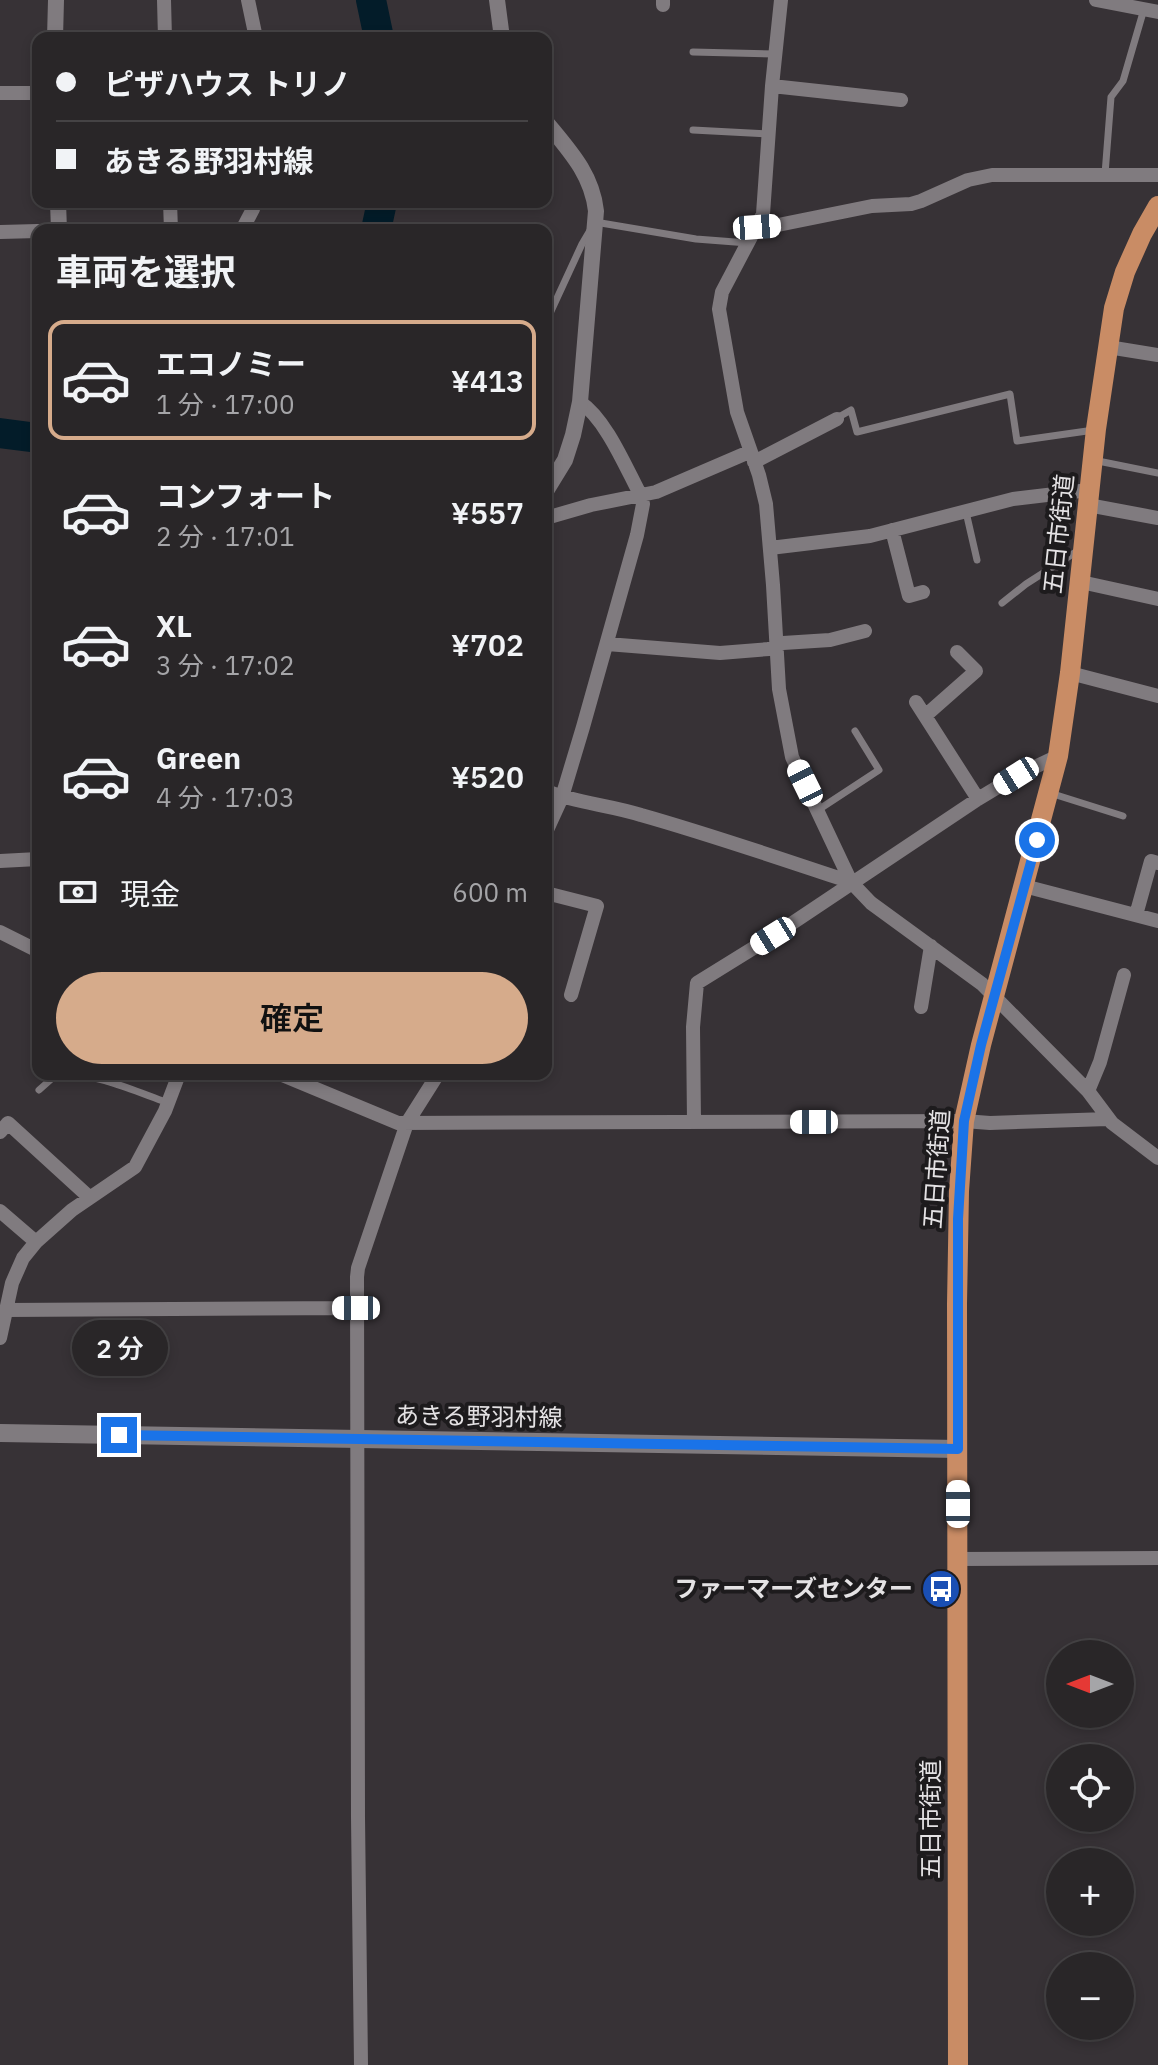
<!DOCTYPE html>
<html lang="ja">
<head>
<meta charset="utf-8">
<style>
  :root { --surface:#292628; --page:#353234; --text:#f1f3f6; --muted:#a5a5a8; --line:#454345; --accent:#d6ab8b }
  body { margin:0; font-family:"IBM Plex Sans","Noto Sans JP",sans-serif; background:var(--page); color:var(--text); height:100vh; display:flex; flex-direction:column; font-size:30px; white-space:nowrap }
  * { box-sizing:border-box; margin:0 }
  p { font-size:26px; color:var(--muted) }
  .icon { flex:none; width:44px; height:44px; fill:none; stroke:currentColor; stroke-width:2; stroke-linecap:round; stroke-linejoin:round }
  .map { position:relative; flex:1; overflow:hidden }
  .sheet { position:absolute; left:32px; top:224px; width:520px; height:856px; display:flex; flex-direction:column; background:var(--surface); border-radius:16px; box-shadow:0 4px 12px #0003,0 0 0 2px var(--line) }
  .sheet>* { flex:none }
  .banner { position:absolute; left:32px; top:32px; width:520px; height:176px; border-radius:16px; box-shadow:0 4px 12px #0003,0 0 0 2px var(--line); display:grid; align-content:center; height:176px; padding:0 24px; background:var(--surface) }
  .needle { width:52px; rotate:270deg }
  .tools { position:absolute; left:1046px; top:1640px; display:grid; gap:16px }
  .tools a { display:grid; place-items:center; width:88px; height:88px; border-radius:50%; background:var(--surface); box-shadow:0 4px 12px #0003,0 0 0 2px var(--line); font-size:40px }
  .end { position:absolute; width:36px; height:36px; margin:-18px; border:10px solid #1a73e8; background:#fff; box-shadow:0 0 0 4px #fff }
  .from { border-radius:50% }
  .bubble { position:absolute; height:56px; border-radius:28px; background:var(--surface); box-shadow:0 4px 12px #0003,0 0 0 2px var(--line); font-size:26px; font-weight:600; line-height:56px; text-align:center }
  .car { position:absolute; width:24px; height:48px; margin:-24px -12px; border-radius:10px; box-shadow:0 0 6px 2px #0007; background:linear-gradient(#fff 24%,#345 0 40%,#fff 0 76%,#345 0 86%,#fff 0) }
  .banner b { display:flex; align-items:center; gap:28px; height:76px; font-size:30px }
  .banner b+b { border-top:2px solid var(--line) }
  .banner i { width:20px; height:20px; background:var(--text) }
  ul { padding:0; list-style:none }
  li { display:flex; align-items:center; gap:24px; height:120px; margin:0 16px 12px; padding:0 8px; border:4px solid transparent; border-radius:16px }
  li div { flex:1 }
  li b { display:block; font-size:30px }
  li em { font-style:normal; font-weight:600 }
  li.selected { border-color:var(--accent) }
  li>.icon { width:72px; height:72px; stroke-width:1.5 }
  h2 { padding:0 24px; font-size:36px; line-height:96px }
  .pay { display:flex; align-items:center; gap:20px; height:88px; padding:0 24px; font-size:30px }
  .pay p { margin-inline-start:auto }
  .primary-button { display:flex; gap:16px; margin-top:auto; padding:16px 24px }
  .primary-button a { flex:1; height:92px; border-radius:48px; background:var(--accent); color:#111; font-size:32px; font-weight:600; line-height:92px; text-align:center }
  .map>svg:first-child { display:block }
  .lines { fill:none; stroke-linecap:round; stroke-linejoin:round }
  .river { stroke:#031c29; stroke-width:30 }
  .service { stroke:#807b7f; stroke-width:7 }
  .minor { stroke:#807b7f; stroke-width:14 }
  .tertiary { stroke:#807b7f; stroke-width:16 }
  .secondary { stroke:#807b7f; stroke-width:18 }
  .primary { stroke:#c98c65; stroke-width:20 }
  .route { stroke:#1a73e8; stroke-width:10 }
  .labels { text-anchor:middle; stroke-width:8; stroke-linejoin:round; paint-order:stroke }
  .street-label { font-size:24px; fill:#e4e2e4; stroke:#1d1b1d }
  .poi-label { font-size:24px; font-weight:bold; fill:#e4e2e4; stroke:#1d1b1d; text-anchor:end }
</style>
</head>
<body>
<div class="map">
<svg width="1158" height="2065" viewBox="0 0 1158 2065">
  <rect width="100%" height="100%" fill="#373236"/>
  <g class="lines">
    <path class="river" d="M 371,0 L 379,38
      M 376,230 L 382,202
      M 0,433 L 38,438"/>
    <path class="service" d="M 693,52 L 775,54
      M 693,130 L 769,134
      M 1105,174 L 1111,97 L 1123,81 L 1144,9
      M 546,322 L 582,244 L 595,222 L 696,239 L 748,243
      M 837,418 L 851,410 L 857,432 L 1010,394 L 1017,441 L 1094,430
      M 1093,460 L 1158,473
      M 966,512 L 977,560
      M 1002,603 L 1026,584 L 1079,550
      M 1050,793 L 1123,816
      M 818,810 L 879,770 L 855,731
      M 72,1074 C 106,1078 136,1091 168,1103
      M 39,1090 L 57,1074"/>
    <path class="minor" d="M 164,0 L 165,38
      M 248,0 L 256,38
      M 663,0 L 663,5
      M 781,0 L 772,86 L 763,214 L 722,292 L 719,309 L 737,412 L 759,475 L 766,504 L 773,585 L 779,689 L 792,757 L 851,882 L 871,903 L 982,984 L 1088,1091 L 1112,1123 L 1158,1158
      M 1096,0 L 1158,12
      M 772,86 L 901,100
      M 0,93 L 38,93
      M 170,202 L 171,230
      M 757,227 L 778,225 L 872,206 L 911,204 L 921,201 L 968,180 L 992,175 L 1158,175
      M 242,230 L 253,209 L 254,202
      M 0,232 L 38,231
      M 1108,347 L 1158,355
      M 754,462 L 837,419
      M 1088,505 L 1158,518
      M 546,518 L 591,505 L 656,492 L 749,452
      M 892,530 L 909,596 L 923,592
      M 770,548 L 870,536 L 1013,499 L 1089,490
      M 1081,582 L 1158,599
      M 607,644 L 720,653 L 769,649 L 783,643 L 830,640 L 865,631
      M 1070,673 L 1158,696
      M 916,702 L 978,799
      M 925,716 L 976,671 L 957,652
      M 546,791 C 577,803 610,805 641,815 C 712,835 781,859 851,882
      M 546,832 L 562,797 L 583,727 L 637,535 L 643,504 L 641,496 C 626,468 606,419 580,402
      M 0,861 L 38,859
      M 1024,886 L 1158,921
      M 546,893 L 597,906 L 571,995
      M 1136,915 L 1151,861 L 1158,863
      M 0,932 L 38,951
      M 921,1007 L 931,946
      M 280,1074 L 398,1123 L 964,1121 L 990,1123 L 1108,1119
      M 1088,1091 L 1100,1062 L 1124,975
      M 694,1122 L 693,1027 L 697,983 L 773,936 L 978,799 L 1016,776 L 1058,756
      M 0,1132 L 8,1123 L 89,1197
      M 0,1211 L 36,1242
      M 6,1310 L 356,1308
      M 0,1338 L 12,1283 L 23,1258 L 36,1242 L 72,1210 L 135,1167 L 165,1111 L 179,1074
      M 957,1559 L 1158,1558
      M 361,2065 L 358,1817 L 357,1277 L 358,1268 L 407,1123 L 438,1074"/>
    <path class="tertiary" d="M 497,0 L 502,38
      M 55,38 L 56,0
      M 546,122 C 569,150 592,174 596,211 L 580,402 L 573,435 L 565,460 L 546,491
      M 58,202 L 59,230"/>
    <path class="secondary" d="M 0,1433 L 958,1449"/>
    <path class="primary" d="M 958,2065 L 957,1304 L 959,1191 L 964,1121 L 981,1045 L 1058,756 L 1070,673 L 1096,429 L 1114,308 L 1125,272 L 1142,234 L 1158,206"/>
  </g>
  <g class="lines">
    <path class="route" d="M 119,1435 L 958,1449 L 958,1219 L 964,1121 L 981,1045 L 1037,840"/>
  </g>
  <defs>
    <g id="bus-disc" transform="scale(2)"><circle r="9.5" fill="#1a4fb4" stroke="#1d1b1d"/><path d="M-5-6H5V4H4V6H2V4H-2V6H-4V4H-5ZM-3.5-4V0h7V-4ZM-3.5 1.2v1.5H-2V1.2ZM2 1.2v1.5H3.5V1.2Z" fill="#fff"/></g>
  </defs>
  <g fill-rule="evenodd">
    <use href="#bus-disc" x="941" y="1589"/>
  </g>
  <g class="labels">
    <g class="street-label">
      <text transform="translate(1059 534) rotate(-84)" y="8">五日市街道</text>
      <text transform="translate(937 1169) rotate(-86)" y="8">五日市街道</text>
      <text transform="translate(479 1417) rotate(1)" y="8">あきる野羽村線</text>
      <text transform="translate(931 1819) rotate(-90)" y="8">五日市街道</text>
    </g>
    <g class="poi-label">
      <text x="913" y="1597">ファーマーズセンター</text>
    </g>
  </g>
</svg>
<div class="tools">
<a><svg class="needle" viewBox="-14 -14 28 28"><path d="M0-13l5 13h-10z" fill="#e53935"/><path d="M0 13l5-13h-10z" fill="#a5a5a8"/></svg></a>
<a><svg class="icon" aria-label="locate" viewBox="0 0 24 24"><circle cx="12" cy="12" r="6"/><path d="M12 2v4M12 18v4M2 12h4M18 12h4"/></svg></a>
<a>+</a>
<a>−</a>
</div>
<i class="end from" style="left:1037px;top:840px"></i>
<i class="end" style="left:119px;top:1435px"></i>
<div class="bubble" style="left:72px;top:1320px;width:96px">2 分</div>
<i class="car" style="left:757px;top:227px;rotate:86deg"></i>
<i class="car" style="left:1016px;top:776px;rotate:238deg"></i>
<i class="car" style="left:805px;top:783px;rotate:334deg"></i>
<i class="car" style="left:773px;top:936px;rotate:238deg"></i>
<i class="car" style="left:814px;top:1122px;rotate:270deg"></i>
<i class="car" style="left:356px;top:1308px;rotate:270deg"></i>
<i class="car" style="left:958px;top:1504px;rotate:0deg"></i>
<div class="banner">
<b><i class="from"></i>ピザハウス トリノ</b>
<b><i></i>あきる野羽村線</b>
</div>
<section class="sheet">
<h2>車両を選択</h2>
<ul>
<li class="selected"><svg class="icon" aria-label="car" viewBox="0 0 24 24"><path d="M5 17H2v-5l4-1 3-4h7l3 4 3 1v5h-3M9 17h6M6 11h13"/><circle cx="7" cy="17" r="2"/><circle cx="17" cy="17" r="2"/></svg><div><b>エコノミー</b><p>1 分 · 17:00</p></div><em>¥413</em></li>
<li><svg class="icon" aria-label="car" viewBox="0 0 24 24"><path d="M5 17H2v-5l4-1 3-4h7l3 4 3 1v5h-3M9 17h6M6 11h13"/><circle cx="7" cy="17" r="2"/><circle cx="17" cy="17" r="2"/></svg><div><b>コンフォート</b><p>2 分 · 17:01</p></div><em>¥557</em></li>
<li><svg class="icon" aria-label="car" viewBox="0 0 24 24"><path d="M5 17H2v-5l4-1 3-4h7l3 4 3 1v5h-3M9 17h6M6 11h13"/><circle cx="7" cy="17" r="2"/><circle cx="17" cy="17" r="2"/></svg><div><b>XL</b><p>3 分 · 17:02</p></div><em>¥702</em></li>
<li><svg class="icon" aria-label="car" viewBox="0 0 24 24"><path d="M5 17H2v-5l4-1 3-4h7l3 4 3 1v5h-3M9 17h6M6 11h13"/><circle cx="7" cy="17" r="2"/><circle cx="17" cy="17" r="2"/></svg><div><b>Green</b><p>4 分 · 17:03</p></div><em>¥520</em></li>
</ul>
<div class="pay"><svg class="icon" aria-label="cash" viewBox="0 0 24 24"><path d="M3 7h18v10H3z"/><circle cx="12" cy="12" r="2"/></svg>現金<p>600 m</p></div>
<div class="primary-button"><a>確定</a></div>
</section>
</div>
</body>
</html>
